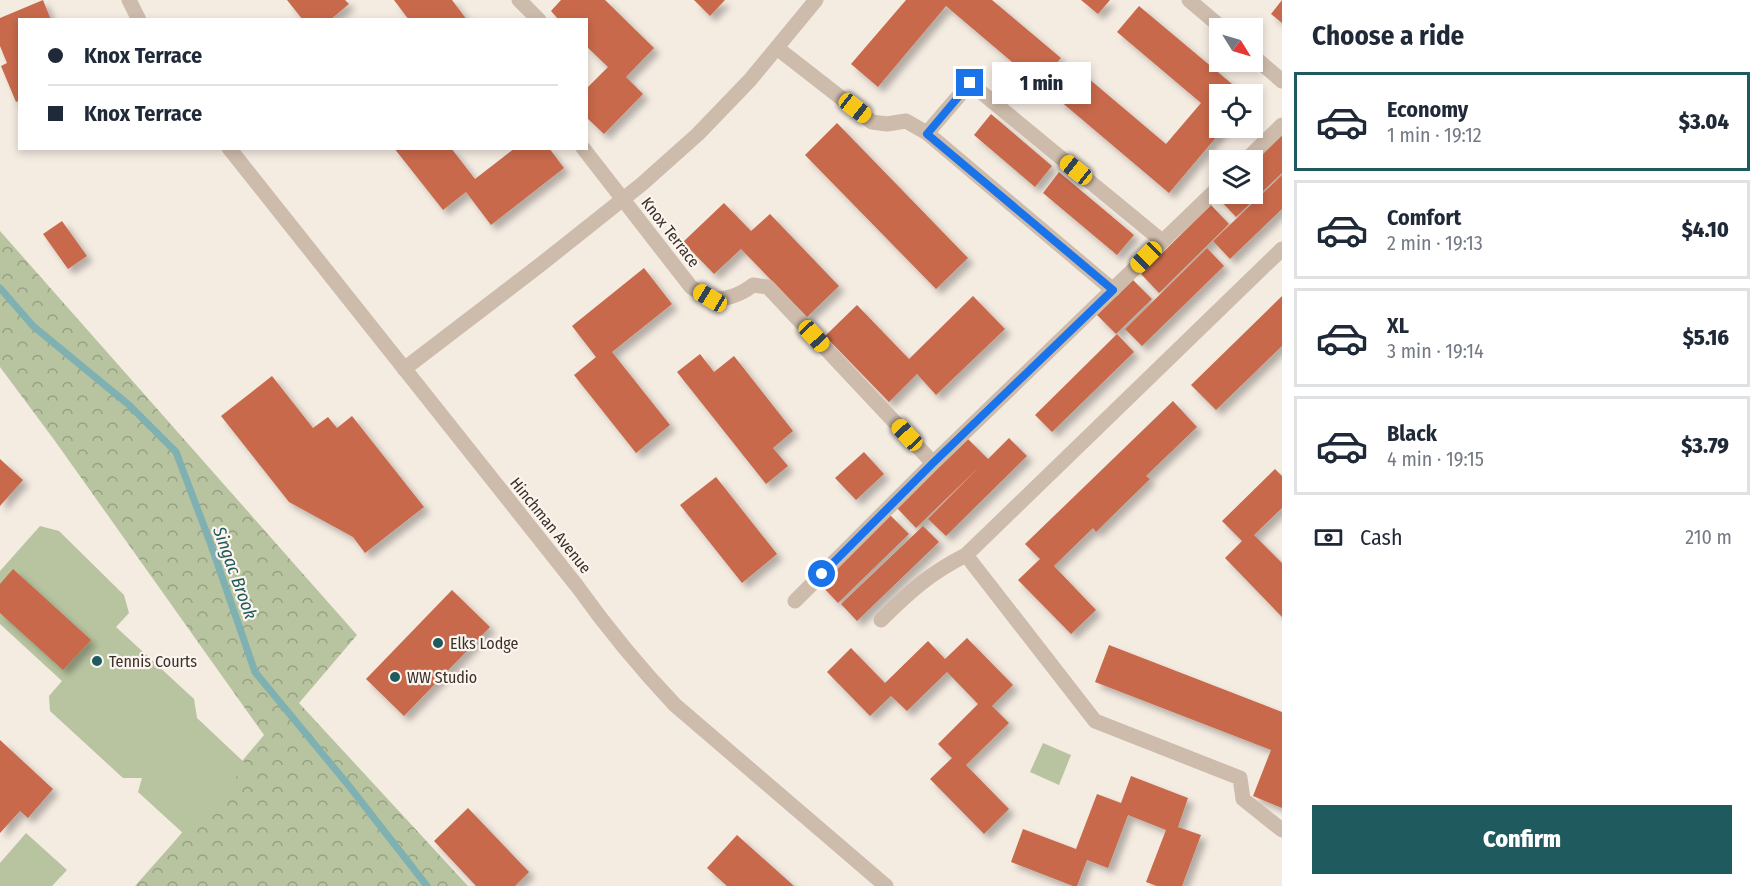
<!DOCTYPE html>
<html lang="en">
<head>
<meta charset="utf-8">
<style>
  :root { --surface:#fff; --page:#f2f2f3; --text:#1f2937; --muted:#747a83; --line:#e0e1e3; --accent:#1f5a5e }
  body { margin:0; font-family:"Fira Sans Condensed",sans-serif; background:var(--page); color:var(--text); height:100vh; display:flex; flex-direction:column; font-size:22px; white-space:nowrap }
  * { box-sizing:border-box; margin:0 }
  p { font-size:20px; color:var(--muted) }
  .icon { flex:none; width:33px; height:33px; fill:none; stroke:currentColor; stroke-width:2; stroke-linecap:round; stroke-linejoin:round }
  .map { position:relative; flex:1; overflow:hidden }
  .side { display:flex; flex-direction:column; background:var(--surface); width:480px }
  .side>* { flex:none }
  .top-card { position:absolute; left:18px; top:18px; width:570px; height:132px; border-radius:0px; box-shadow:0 3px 9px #0003; display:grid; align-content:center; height:132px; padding:0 30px; background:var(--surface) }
  .needle { width:39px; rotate:127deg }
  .buttons { position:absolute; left:1209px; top:18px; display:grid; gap:12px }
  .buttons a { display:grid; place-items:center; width:54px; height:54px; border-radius:0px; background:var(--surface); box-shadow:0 3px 9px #0003; font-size:30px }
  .end { position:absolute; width:27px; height:27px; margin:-14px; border:8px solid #1a73e8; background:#fff; box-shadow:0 0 0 3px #fff }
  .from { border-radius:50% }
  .bubble { position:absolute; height:42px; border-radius:0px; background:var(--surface); box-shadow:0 3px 9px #0003; font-size:20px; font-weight:800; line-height:42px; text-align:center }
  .car { position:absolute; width:18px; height:36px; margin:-18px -9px; border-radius:8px; box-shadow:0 0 4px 2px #0007; background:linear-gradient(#f5c518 24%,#345 0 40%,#f5c518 0 76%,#345 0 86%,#f5c518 0) }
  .top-card b { display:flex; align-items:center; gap:21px; height:57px; font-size:22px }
  .top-card b+b { border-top:2px solid var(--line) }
  .top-card i { width:15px; height:15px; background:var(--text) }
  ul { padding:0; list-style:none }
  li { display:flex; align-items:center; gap:18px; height:99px; margin:0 12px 9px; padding:0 18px; border:3px solid var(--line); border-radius:0px }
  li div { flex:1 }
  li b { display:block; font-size:22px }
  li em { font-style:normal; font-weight:800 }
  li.current { border-color:var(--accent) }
  li>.icon { width:54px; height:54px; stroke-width:1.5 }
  h2 { padding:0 30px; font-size:27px; line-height:72px }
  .pay { display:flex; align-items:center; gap:15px; height:66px; padding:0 30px; font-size:22px }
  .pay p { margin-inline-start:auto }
  .action { display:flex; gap:12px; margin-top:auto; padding:12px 30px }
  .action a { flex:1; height:69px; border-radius:0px; background:var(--accent); color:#fff; font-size:24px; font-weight:800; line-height:69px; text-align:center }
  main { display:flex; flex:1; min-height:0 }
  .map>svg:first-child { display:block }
  .forest { fill:url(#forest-crowns) }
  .park { fill:#b8c4a0 }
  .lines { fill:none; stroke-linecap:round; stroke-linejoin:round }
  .stream { stroke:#7fb0b2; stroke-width:7 }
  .building { fill:#c8694b; filter:url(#shadow) }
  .minor { stroke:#cdbbac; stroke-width:15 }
  .route { stroke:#1a73e8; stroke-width:8 }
  .poi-dot { fill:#1f5a5e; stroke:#fbf5ee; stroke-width:2 }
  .labels { text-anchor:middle; stroke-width:4.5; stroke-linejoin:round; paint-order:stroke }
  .street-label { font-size:16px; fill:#3b302b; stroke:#fbf5ee }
  .poi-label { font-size:16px; fill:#3b302b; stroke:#fbf5ee; text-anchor:start }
  .water-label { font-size:18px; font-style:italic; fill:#1f5a5e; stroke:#fbf5ee }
</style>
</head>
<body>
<main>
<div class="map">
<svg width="1282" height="886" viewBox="0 0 1282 886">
  <defs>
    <pattern id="forest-crowns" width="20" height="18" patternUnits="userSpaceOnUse" patternTransform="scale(1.5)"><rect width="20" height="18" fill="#b8c4a0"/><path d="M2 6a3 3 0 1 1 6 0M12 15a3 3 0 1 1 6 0" fill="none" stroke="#97a083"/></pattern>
    <filter id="shadow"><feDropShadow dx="5.5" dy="5.5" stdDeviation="3" flood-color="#0004"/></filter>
  </defs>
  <rect width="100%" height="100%" fill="#f4ebe1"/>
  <path class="forest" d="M 0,231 L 357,635 L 299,703 L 468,886 L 135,886 L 174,842 L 264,735 L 55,441 L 0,367 Z"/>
  <path class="park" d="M 40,526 L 59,531 L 124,595 L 129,613 L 116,627 L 194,699 L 197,718 L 247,765 L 184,834 L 138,792 L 142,778 L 123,778 L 50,711 L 49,696 L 62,681 L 0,624 L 0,571 Z
    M 1043,743 L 1071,755 L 1059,785 L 1030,772 Z
    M 26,833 L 67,870 L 52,886 L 0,886 L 0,863 Z"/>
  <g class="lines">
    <path class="stream" d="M 0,288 L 33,326 L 129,405 L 176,452 L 210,542 L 255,672 L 349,786 L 427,886"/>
  </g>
  <path class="building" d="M 43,0 L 51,20 L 20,20 L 20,100 L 16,102 L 1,66 L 7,63 L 0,46 L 0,18 Z
    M 287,0 L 345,0 L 349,4 L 330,20 L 303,20 Z
    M 394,0 L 452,0 L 467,20 L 409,20 Z
    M 561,0 L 605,0 L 654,48 L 626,77 L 643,94 L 604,134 L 586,117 L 586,89 L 608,67 L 586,46 L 586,20 L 559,20 L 551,11 Z
    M 694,0 L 725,0 L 710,16 Z
    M 906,0 L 992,0 L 1061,58 L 1038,84 L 946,6 L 878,87 L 851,64 Z
    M 1081,0 L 1110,0 L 1098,14 Z
    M 1282,0 L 1282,23 L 1271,14 Z
    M 1139,6 L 1244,94 L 1220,94 L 1220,128 L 1224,128 L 1169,193 L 1059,100 L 1082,73 L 1166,144 L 1201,103 L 1117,32 Z
    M 991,114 L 1052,166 L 1035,187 L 974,135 Z
    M 837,123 L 968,258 L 936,289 L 805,155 Z
    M 1282,135 L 1282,173 L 1236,217 L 1218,198 L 1222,194 L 1252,194 L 1252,164 Z
    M 394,148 L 451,148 L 475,179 L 515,148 L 549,148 L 564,168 L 491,225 L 466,192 L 443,210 Z
    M 1059,172 L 1134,235 L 1117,255 L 1043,193 Z
    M 1282,175 L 1282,209 L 1230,259 L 1213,241 Z
    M 724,203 L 751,231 L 770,214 L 839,286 L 807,317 L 741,249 L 714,274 L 683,242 Z
    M 1211,205 L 1229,224 L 1159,293 L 1141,274 Z
    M 62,221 L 87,256 L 68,269 L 43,234 Z
    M 1207,248 L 1224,266 L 1142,346 L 1125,329 Z
    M 644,268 L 672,304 L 612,352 L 670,425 L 636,453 L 574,375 L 596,357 L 572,326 Z
    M 1133,280 L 1152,299 L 1116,334 L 1097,315 Z
    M 973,296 L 1005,329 L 936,395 L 917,374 L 889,402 L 825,336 L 857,305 L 909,359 Z
    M 1282,296 L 1282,346 L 1216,410 L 1191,385 Z
    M 1117,334 L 1134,352 L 1052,432 L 1035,415 Z
    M 700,354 L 714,372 L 734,356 L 793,431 L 773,448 L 788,466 L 766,484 L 677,372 Z
    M 272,376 L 313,428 L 328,417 L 337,428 L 352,416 L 424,507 L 365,553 L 353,537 L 289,502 L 221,416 Z
    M 1173,401 L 1197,427 L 1146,476 L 1150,479 L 1096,532 L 1093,528 L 1054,566 L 1096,610 L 1071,634 L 1018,580 L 1040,559 L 1025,544 Z
    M 1009,438 L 1027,456 L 946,536 L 928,519 L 979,467 L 916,528 L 897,508 L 968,439 L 988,459 Z
    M 864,452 L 884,474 L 856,500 L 835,478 Z
    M 0,459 L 23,480 L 0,506 Z
    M 1275,469 L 1282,476 L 1282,508 L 1254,535 L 1282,563 L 1282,617 L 1225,558 L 1242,541 L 1222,521 Z
    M 716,477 L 777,554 L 742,583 L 680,505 Z
    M 890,515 L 909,534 L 838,603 L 820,584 Z
    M 923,526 L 939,542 L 857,621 L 841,604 Z
    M 13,569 L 91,640 L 63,670 L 0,613 L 0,584 Z
    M 452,590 L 490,627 L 404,716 L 366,679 Z
    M 967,638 L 1013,685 L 992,706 L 1009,723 L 966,765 L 1009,809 L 984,834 L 930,779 L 952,758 L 938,744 L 978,704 L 947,672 L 907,711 L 891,696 L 870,716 L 827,672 L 851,648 L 885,683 L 928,641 L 945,659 Z
    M 1109,645 L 1282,712 L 1282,808 L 1253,796 L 1271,750 L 1095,682 Z
    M 0,740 L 53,789 L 28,818 L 20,811 L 0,833 Z
    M 1131,776 L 1188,798 L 1178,827 L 1201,835 L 1182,886 L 1157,886 L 1146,882 L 1166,830 L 1128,815 L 1108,868 L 1087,860 L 1077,886 L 1073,886 L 1011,862 L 1023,829 L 1076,849 L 1097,794 L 1121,803 Z
    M 468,808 L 529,872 L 515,886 L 476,886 L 434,841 Z
    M 737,835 L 794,886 L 727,886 L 707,868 Z"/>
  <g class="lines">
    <path class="minor" d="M 129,0 L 139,20
      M 519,0 L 539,20
      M 1189,0 L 1222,28
      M 777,48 L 872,122 L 887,124 L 906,121 L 927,133 L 1113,290
      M 1252,55 L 1282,81
      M 927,133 L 970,83 L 1162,241
      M 229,148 L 577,586 C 607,628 639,667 675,705 L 886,886
      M 583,148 L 691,287 C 696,290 702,294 707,297 C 721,303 742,294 753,285 L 768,287 L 933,463
      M 1246,160 L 1282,125
      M 1282,249 L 966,555 L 1095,721 L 1240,778 L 1243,799 L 1282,830
      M 404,369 L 540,265 L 642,184 L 698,134 L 750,80 L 816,0
      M 795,601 L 933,463 L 1220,186
      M 881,620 C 909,592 930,573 966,555"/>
  </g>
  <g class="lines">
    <path class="route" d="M 822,574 L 933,463 L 1113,290 L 927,134 L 970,83"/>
  </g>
  <g class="poi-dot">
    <circle cx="438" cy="643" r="6"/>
    <circle cx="97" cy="661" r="6"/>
    <circle cx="395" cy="677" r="6"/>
  </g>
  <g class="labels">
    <g class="street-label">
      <text transform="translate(671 232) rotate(52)" y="6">Knox Terrace</text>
      <text transform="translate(551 525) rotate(51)" y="6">Hinchman Avenue</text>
    </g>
    <g class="poi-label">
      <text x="450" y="649">Elks Lodge</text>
      <text x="109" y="667">Tennis Courts</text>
      <text x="407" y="683">WW Studio</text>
    </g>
    <g class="water-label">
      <text transform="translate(235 573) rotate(70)" y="6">Singac Brook</text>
    </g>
  </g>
</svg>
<div class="buttons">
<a><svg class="needle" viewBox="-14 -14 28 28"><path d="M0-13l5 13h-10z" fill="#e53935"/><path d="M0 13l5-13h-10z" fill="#747a83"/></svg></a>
<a><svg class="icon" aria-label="locate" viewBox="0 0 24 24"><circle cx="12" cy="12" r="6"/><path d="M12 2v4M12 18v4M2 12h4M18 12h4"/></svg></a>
<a><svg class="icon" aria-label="layers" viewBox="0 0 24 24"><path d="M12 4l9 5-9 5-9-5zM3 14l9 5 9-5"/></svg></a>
</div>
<i class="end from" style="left:822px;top:574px"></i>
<i class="end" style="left:970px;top:83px"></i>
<div class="bubble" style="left:992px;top:62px;width:99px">1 min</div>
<i class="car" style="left:855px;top:108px;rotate:128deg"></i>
<i class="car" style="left:1076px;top:170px;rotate:309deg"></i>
<i class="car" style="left:1146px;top:257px;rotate:225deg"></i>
<i class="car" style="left:710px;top:298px;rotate:301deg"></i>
<i class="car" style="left:814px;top:336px;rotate:137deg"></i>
<i class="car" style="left:907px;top:435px;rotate:317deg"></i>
<div class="top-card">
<b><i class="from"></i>Knox Terrace</b>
<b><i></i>Knox Terrace</b>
</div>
</div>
<section class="side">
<h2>Choose a ride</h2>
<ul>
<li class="current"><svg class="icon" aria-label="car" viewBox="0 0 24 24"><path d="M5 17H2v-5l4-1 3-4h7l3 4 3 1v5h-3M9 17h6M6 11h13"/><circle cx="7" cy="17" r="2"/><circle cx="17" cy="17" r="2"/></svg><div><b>Economy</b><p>1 min · 19:12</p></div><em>$3.04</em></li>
<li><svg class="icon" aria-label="car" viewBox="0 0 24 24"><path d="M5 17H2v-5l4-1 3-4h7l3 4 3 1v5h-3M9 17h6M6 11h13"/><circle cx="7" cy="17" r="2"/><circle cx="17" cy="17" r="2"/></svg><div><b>Comfort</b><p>2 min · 19:13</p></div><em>$4.10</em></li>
<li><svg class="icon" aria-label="car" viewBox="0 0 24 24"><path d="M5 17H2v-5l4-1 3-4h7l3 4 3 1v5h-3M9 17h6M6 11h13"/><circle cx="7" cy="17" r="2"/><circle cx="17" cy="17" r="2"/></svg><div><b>XL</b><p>3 min · 19:14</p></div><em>$5.16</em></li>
<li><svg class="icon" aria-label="car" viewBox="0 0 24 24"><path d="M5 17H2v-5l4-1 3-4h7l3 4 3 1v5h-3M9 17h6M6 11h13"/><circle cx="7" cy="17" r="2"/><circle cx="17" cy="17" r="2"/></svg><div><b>Black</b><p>4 min · 19:15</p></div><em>$3.79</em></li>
</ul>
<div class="pay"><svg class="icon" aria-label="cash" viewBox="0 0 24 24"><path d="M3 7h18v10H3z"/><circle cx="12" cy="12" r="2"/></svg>Cash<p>210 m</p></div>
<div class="action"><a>Confirm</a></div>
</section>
</main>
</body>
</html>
